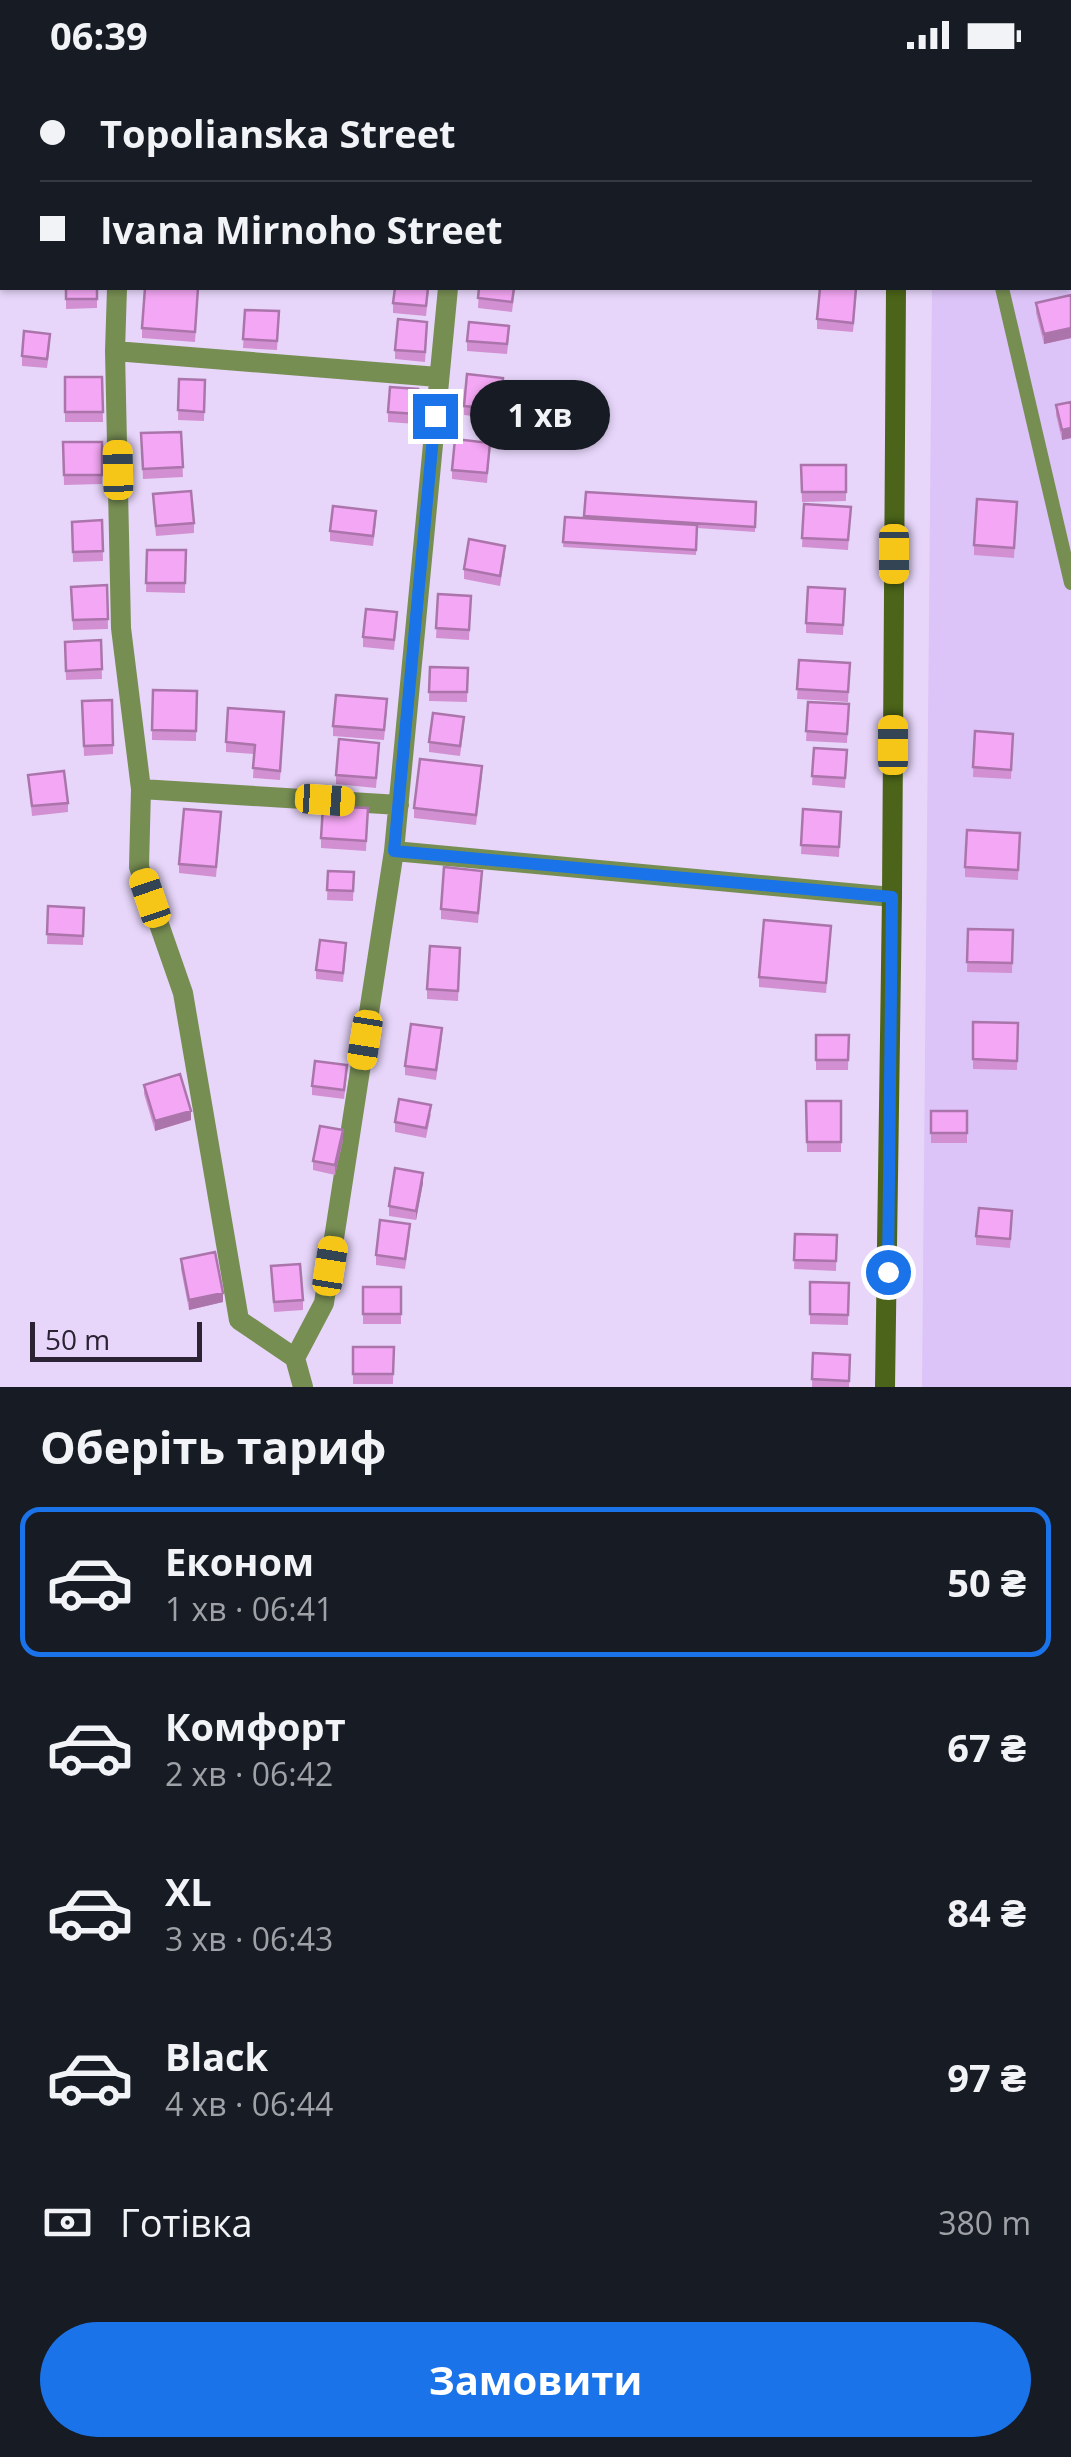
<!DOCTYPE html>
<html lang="uk">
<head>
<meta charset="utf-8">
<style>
  :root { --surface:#171b24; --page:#20242c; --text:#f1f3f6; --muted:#9ea1a6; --line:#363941; --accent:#1a73e8 }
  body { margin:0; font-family:"Open Sans",sans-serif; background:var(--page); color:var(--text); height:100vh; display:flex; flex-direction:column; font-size:38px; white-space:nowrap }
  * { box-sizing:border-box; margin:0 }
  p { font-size:32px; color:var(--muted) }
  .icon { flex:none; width:55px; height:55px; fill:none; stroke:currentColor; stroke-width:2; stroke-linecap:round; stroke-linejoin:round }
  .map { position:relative; height:1317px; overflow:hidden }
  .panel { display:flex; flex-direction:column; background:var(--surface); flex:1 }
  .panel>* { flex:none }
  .hud { position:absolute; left:0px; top:0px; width:1072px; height:220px; box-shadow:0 2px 8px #0004; display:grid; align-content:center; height:220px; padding:0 40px; background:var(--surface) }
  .scale { position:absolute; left:30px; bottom:25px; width:172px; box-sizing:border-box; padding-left:10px; border:5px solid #2b2334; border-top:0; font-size:28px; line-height:35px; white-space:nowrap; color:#2b2334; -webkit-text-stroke:8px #e7d6fa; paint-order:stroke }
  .end { position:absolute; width:45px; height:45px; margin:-22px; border:12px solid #1a73e8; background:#fff; box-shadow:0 0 0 5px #fff }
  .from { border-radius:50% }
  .bubble { position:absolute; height:70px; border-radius:35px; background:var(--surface); box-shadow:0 2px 8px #0004; font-size:32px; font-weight:700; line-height:70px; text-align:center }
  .car { position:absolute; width:30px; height:60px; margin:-30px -15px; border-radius:12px; box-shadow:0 0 8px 2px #0007; background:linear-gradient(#f5c518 24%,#345 0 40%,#f5c518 0 76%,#345 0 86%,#f5c518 0) }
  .hud b { display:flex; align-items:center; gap:35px; height:95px; font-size:38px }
  .hud b+b { border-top:2px solid var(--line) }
  .hud i { width:25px; height:25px; background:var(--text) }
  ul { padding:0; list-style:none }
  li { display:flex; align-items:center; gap:30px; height:150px; margin:0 20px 15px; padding:0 20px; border:5px solid transparent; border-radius:20px }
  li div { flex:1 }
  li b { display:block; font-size:38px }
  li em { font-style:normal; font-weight:700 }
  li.selected { border-color:var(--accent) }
  li>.icon { width:90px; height:90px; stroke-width:1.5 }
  h2 { padding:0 40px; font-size:45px; line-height:120px }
  .pay { display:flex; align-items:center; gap:25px; height:110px; padding:0 40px; font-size:38px }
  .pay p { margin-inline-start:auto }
  .cta { display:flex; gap:20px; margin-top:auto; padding:20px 40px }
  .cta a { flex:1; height:115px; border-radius:60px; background:var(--accent); color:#fff; font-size:40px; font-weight:700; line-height:115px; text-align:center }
  .status { display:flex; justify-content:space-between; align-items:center; height:70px; padding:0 50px; background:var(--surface); direction:ltr }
  .status svg { height:28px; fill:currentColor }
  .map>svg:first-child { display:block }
  .green { fill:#dcc3f8 }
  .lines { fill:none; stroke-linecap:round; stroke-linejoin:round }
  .lane { stroke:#778e53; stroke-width:14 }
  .street { stroke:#778e53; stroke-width:20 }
  .secondary { stroke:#4b6419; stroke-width:20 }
  .wall { fill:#d290d2 }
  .shaded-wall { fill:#ab75ab }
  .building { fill:#f4a7f4; stroke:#ab75ab; stroke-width:2.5 }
  .route { stroke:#1a73e8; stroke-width:12 }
</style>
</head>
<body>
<div class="status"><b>06:39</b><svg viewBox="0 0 49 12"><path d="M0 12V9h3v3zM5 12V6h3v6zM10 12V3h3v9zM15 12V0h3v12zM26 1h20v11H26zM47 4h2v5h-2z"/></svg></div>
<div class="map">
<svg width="1071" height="1317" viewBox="0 0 1071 1317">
  <rect width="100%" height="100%" fill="#e7d6fa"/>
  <path class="green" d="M 934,0 L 1071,0 L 1071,1317 L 922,1317 L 932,218 L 1070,218 L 1070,2 Z"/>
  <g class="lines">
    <path class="lane" d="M 974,0 L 974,2
      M 1002,218 L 1071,513"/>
    <path class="street" d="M 125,2 L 125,0
      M 471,2 L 471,0
      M 117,218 L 115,281 L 121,558 L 141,719 L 139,797 L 183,923 L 239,1250 L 295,1288
      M 115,281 L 438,307
      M 141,719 L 399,735
      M 394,781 L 892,827
      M 303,1317 L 295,1288 L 324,1233 L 394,781 L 448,218"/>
    <path class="secondary" d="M 897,2 L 897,0
      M 885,1317 L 892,827 L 896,218"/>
  </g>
  <path class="wall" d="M 542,0 L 579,0 L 579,2 L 542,2 Z
    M 66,218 L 97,218 L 97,238 L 66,239 Z
    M 429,218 L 426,246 L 393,243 L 393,233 Z
    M 479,218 L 515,218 L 512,242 L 478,238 Z
    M 1071,225 L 1071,268 L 1044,274 L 1036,243 L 1036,233 Z
    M 198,226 L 195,272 L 142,268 L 142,258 Z
    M 856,228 L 853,262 L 817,259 L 817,249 Z
    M 245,240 L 279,241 L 277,280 L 243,278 Z
    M 427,262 L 425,292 L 395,289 L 395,280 Z
    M 509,266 L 507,284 L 467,281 L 467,271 Z
    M 50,274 L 47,298 L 22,296 L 22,286 Z
    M 65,307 L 102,307 L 103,352 L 65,352 Z
    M 179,309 L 205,310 L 204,351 L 178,350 Z
    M 503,317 L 500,349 L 464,345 L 464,336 Z
    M 418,329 L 416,354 L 388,352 L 388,342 Z
    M 1071,332 L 1071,368 L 1062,370 L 1056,345 L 1056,335 Z
    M 181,362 L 183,407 L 143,409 L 141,363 Z
    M 63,372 L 102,372 L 102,414 L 64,415 Z
    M 490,382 L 487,413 L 452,409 L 452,400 Z
    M 801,395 L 846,395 L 846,431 L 802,432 Z
    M 756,432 L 755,462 L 697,458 L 696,485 L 563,477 L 565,447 L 584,448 L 584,446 Z
    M 1017,432 L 1014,488 L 974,485 L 974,475 Z
    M 153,434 L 194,453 L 194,463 L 156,466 Z
    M 804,434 L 851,437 L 848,480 L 802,477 Z
    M 102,450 L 103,491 L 73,492 L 72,452 Z
    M 376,451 L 373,476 L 330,471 L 330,461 Z
    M 147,480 L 186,480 L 185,523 L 146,522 Z
    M 505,485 L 500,516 L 464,509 L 464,499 Z
    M 107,515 L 108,559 L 73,560 L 71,517 Z
    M 845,519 L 843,565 L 806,563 L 806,553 Z
    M 438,524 L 471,526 L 469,570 L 436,568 Z
    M 397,552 L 394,580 L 363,577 L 363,567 Z
    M 101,570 L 102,609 L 66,610 L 65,572 Z
    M 799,590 L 850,593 L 848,632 L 797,629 Z
    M 430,597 L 468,598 L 467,632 L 429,631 Z
    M 197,621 L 196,671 L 152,670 L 152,660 Z
    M 82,631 L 113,675 L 113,684 L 84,686 Z
    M 808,632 L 849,634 L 847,673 L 806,671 Z
    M 387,639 L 384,670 L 333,666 L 333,656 Z
    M 284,652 L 280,710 L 253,708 L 254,684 L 226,682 L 226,672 Z
    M 464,656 L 460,686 L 429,682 L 429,672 Z
    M 975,661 L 1013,664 L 1011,709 L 973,707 Z
    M 814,678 L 847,680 L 845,718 L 812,715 Z
    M 379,683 L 376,718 L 336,714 L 336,705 Z
    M 28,705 L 68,733 L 68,742 L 32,746 Z
    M 482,706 L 476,755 L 414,748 L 414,738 Z
    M 368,738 L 366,781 L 321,778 L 321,768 Z
    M 803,739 L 841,742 L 839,787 L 801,784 Z
    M 221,752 L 216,807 L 179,803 L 179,794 Z
    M 1020,763 L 1018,810 L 965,807 L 965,797 Z
    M 328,801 L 354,802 L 353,831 L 327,830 Z
    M 482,810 L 478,853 L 441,849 L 441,839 Z
    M 48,836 L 84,838 L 83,875 L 47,874 Z
    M 968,859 L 1013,860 L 1012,903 L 967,902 Z
    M 831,865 L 826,923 L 759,917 L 759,907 Z
    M 346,883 L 343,912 L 316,909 L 316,900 Z
    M 460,888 L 458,931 L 427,929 L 427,919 Z
    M 1018,953 L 1017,1000 L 973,999 L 973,989 Z
    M 816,965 L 849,965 L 848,1000 L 816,1000 Z
    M 442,968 L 436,1010 L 405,1005 L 405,996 Z
    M 347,1004 L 344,1029 L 312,1025 L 312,1016 Z
    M 144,1015 L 191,1050 L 155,1061 L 144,1024 Z
    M 806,1031 L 841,1031 L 841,1082 L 807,1082 Z
    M 931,1041 L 967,1041 L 967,1073 L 931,1073 Z
    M 431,1044 L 426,1068 L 395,1062 L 395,1052 Z
    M 343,1070 L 335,1105 L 313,1100 L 313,1091 Z
    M 423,1113 L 416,1150 L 389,1146 L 389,1136 Z
    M 1012,1151 L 1010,1178 L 976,1175 L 976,1166 Z
    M 410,1164 L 405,1199 L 376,1195 L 376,1185 Z
    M 795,1164 L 837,1165 L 836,1201 L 794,1199 Z
    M 181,1189 L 223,1232 L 189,1240 L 181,1199 Z
    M 271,1206 L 303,1230 L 303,1240 L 274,1242 Z
    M 849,1213 L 848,1255 L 810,1254 L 810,1244 Z
    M 363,1217 L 401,1217 L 401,1254 L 363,1254 Z
    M 353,1277 L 394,1277 L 393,1314 L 353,1314 Z
    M 813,1283 L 850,1285 L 849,1317 L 812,1317 Z"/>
  <path class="shaded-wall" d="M 1071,258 L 1071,268 L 1044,274 L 1044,264 Z
    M 1071,358 L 1071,368 L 1062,370 L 1062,360 Z
    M 191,1041 L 191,1050 L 155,1061 L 155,1051 Z
    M 343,1060 L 343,1070 L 335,1105 L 335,1095 Z
    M 423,1103 L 423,1113 L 416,1150 L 416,1141 Z
    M 223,1223 L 223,1232 L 189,1240 L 189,1230 Z"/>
  <path class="building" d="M 81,0 L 117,0 L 117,2 L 81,2 Z
    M 66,218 L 97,218 L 97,229 L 66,229 Z
    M 145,218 L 198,218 L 195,262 L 142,258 Z
    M 395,218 L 428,218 L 426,236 L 393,233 Z
    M 479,218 L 514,218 L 512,232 L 478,228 Z
    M 820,218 L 856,218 L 853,253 L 817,249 Z
    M 1071,225 L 1071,258 L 1044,264 L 1036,233 Z
    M 245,240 L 279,241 L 277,271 L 243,269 Z
    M 398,249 L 427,252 L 425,282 L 395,280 Z
    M 469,252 L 509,256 L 507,274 L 467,271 Z
    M 24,261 L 50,264 L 47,289 L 22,286 Z
    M 467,304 L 503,308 L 500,339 L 464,336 Z
    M 65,307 L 102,307 L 103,342 L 65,342 Z
    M 179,309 L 205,310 L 204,342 L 178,340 Z
    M 390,317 L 418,319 L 416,344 L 388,342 Z
    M 1071,332 L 1071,358 L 1062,360 L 1056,335 Z
    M 181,362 L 183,397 L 143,399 L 141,363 Z
    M 455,369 L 490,373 L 487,403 L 452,400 Z
    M 63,372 L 102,372 L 102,405 L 64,405 Z
    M 801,395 L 846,395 L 846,422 L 802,422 Z
    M 191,421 L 194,453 L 156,456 L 153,424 Z
    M 586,422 L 756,432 L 755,457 L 584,446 Z
    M 977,429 L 1017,432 L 1014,478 L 974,475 Z
    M 804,434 L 851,437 L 848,470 L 802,468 Z
    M 333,436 L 376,441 L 373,466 L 330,461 Z
    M 565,447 L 697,455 L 696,480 L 563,472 Z
    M 102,450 L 103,481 L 73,482 L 72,452 Z
    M 469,469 L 505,476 L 500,506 L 464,499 Z
    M 147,480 L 186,480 L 185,513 L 146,513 Z
    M 107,515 L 108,549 L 73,550 L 71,517 Z
    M 808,517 L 845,519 L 843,555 L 806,553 Z
    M 438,524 L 471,526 L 469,560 L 436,558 Z
    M 366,539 L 397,542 L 394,570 L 363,567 Z
    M 101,570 L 102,599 L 66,601 L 65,572 Z
    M 799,590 L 850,593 L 848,622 L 797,619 Z
    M 430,597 L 468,598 L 467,622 L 429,622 Z
    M 153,620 L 197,621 L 196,661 L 152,660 Z
    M 336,625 L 387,629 L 384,660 L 333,656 Z
    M 112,630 L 113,675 L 84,676 L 82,631 Z
    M 808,632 L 849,634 L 847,664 L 806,661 Z
    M 228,638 L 284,642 L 280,701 L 253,698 L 255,675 L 226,672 Z
    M 433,643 L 464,647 L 460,676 L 429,672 Z
    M 975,661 L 1013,664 L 1011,700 L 973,697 Z
    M 339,669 L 379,673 L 376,708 L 336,705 Z
    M 814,678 L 847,680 L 845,708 L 812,706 Z
    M 420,689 L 482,696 L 476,745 L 414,738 Z
    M 64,701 L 68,733 L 32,736 L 28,705 Z
    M 323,736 L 368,738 L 366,771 L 321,768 Z
    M 184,739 L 221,742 L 216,797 L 179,794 Z
    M 803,739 L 841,742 L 839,777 L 801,775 Z
    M 967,760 L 1020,763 L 1018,800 L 965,797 Z
    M 444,797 L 482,801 L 478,843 L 441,839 Z
    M 328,801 L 354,802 L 353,821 L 327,820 Z
    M 48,836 L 84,838 L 83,866 L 47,864 Z
    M 764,850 L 831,856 L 826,913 L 759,907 Z
    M 968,859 L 1013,860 L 1012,893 L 967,892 Z
    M 320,870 L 346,873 L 343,903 L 316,900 Z
    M 430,876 L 460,878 L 458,921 L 427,919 Z
    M 973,952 L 1018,953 L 1017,991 L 973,989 Z
    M 411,954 L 442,958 L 436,1000 L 405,996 Z
    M 816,965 L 849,965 L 848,990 L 816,990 Z
    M 315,991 L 347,995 L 344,1020 L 312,1016 Z
    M 180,1004 L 191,1041 L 155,1051 L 144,1015 Z
    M 399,1029 L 431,1035 L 426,1058 L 395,1052 Z
    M 806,1031 L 841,1031 L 841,1072 L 807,1072 Z
    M 931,1041 L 967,1041 L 967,1063 L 931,1063 Z
    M 320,1056 L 343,1060 L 335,1095 L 313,1091 Z
    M 395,1098 L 423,1103 L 416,1141 L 389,1136 Z
    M 979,1138 L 1012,1141 L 1010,1169 L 976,1166 Z
    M 380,1150 L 410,1154 L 405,1189 L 376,1185 Z
    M 795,1164 L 837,1165 L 836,1191 L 794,1190 Z
    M 215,1182 L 223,1223 L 189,1230 L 181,1189 Z
    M 300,1194 L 303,1230 L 274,1232 L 271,1196 Z
    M 810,1212 L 849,1213 L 848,1245 L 810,1244 Z
    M 363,1217 L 401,1217 L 401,1244 L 363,1244 Z
    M 353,1277 L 394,1277 L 393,1304 L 353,1304 Z
    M 813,1283 L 850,1285 L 849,1311 L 812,1309 Z"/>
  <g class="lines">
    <path class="route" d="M 435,346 L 394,781 L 892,827 L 888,1202"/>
  </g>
</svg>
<div class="scale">50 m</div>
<i class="end from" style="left:888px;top:1202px"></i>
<i class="end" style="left:435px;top:346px"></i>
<div class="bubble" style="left:470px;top:310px;width:140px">1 хв</div>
<i class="car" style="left:118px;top:400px;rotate:359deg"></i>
<i class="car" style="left:894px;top:484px;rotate:180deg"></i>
<i class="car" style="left:893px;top:675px;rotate:0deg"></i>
<i class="car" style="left:325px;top:730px;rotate:94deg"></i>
<i class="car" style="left:150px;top:828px;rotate:341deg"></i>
<i class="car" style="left:365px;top:970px;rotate:189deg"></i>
<i class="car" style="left:330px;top:1196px;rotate:9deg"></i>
<div class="hud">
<b><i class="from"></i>Topolianska Street</b>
<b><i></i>Ivana Mirnoho Street</b>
</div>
</div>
<section class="panel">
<h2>Оберіть тариф</h2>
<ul>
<li class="selected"><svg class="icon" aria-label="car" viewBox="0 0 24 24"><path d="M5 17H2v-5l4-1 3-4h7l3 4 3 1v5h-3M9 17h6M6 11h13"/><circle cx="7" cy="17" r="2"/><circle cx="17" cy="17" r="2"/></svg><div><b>Економ</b><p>1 хв · 06:41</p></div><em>50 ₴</em></li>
<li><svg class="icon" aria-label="car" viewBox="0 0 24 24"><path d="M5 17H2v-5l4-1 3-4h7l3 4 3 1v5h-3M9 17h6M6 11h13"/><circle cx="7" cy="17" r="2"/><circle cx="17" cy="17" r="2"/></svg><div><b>Комфорт</b><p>2 хв · 06:42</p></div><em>67 ₴</em></li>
<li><svg class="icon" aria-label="car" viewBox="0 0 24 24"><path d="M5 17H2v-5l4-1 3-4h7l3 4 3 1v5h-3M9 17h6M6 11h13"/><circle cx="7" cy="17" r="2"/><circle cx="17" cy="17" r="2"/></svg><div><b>XL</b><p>3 хв · 06:43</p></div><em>84 ₴</em></li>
<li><svg class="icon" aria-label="car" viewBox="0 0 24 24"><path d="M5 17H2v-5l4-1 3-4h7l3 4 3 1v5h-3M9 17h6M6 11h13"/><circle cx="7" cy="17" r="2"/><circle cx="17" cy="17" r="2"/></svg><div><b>Black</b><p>4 хв · 06:44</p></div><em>97 ₴</em></li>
</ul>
<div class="pay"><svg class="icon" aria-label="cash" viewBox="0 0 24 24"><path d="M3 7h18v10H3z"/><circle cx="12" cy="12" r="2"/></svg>Готівка<p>380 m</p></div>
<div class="cta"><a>Замовити</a></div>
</section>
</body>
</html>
